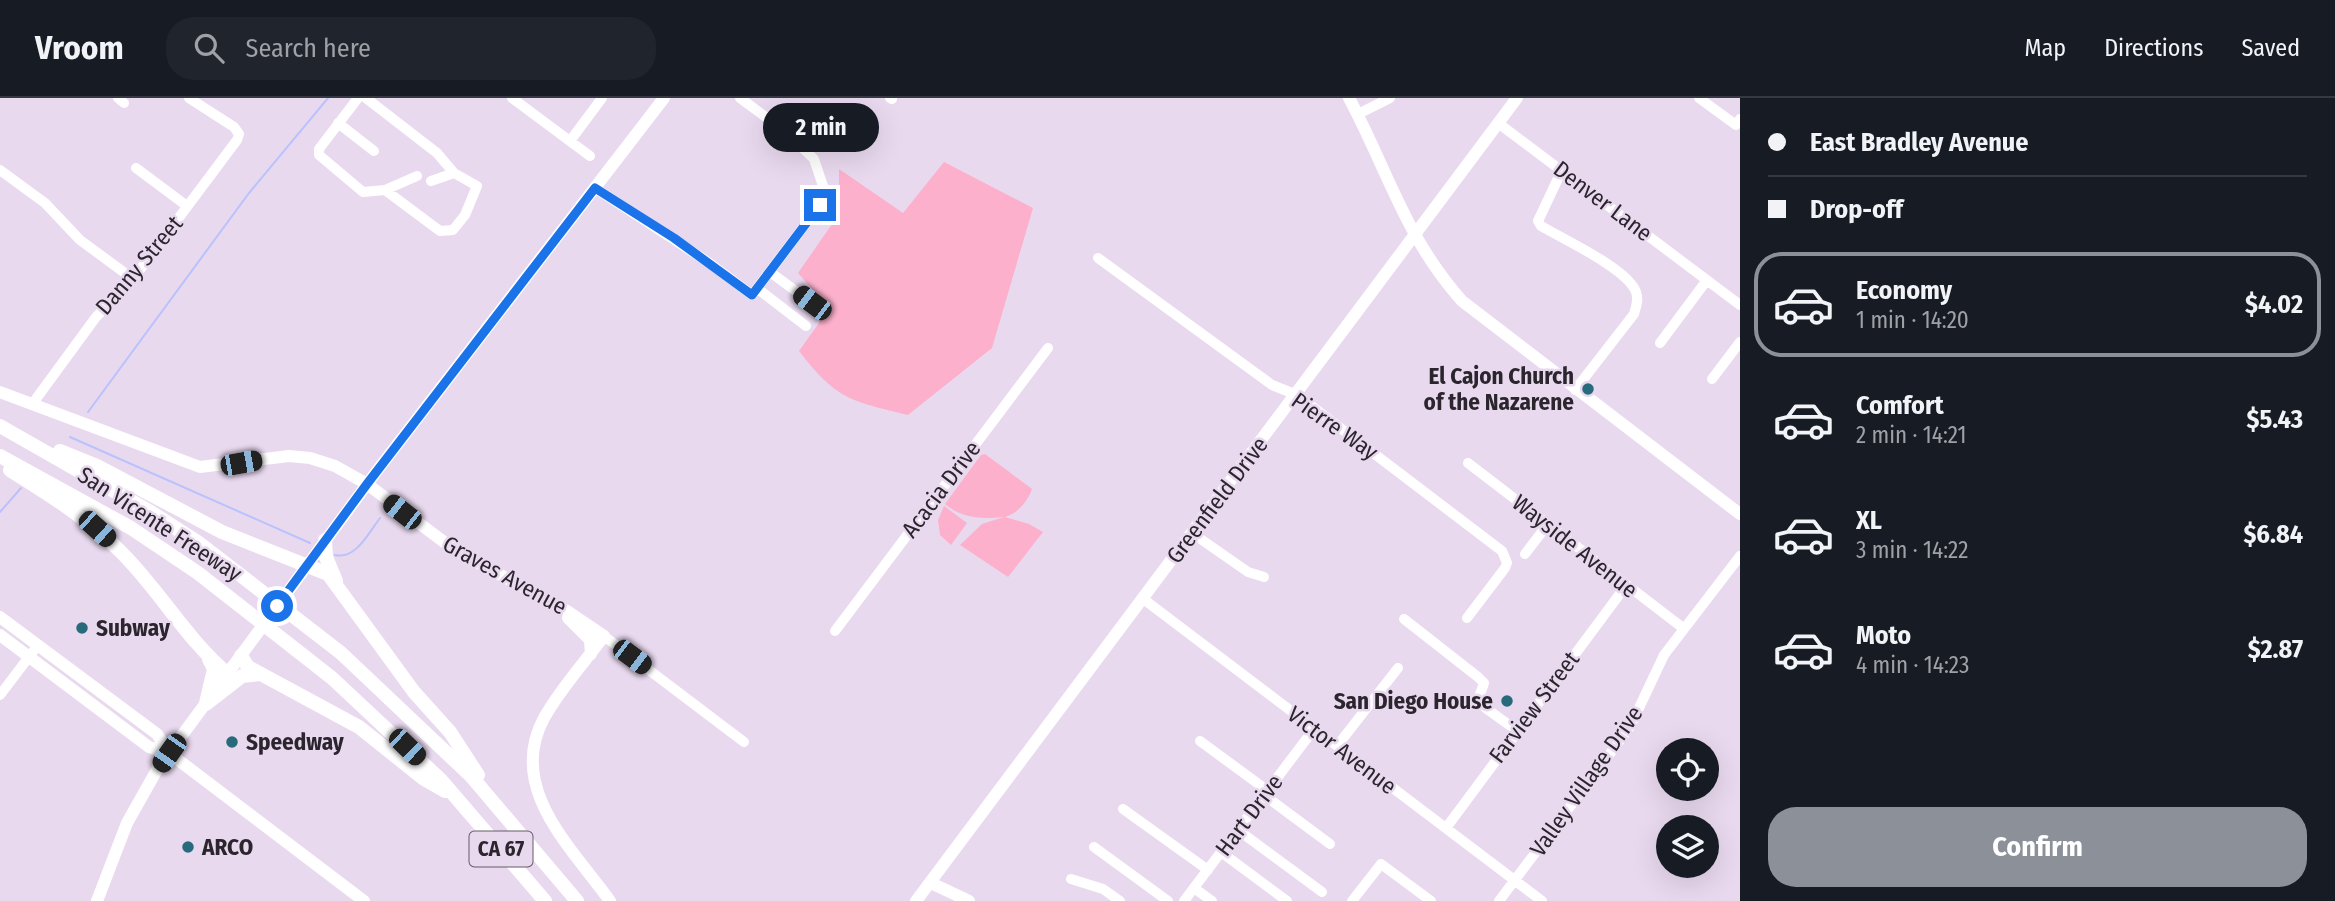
<!DOCTYPE html>
<html lang="en">
<head>
<meta charset="utf-8">
<style>
  :root { --surface:#171b24; --page:#20242c; --text:#f1f3f6; --muted:#9ea1a6; --line:#363941; --accent:#8c9099 }
  body { margin:0; font-family:"Fira Sans Condensed",sans-serif; background:var(--page); color:var(--text); height:100vh; display:flex; flex-direction:column; font-size:26px; white-space:nowrap }
  * { box-sizing:border-box; margin:0 }
  p { font-size:23px; color:var(--muted) }
  .icon { flex:none; width:38px; height:38px; fill:none; stroke:currentColor; stroke-width:2; stroke-linecap:round; stroke-linejoin:round }
  .map { position:relative; flex:1; overflow:hidden }
  .drawer { display:flex; flex-direction:column; background:var(--surface); width:595px }
  .drawer>* { flex:none }
  .hud { display:grid; align-content:center; height:154px; padding:0 28px; background:var(--surface) }
  .controls { position:absolute; left:1656px; top:640px; display:grid; gap:14px }
  .controls a { display:grid; place-items:center; width:63px; height:63px; border-radius:50%; background:var(--surface); box-shadow:0 7px 28px #0002; font-size:35px }
  .end { position:absolute; width:32px; height:32px; margin:-16px; border:9px solid #1a73e8; background:#fff; box-shadow:0 0 0 4px #fff }
  .from { border-radius:50% }
  .bubble { position:absolute; height:49px; border-radius:24px; background:var(--surface); box-shadow:0 7px 28px #0002; font-size:23px; font-weight:700; line-height:49px; text-align:center }
  .car { position:absolute; width:21px; height:42px; margin:-21px -10px; border-radius:9px; box-shadow:0 0 5px 2px #0007; background:linear-gradient(#222 24%,#8ab4d8 0 40%,#222 0 76%,#8ab4d8 0 86%,#222 0) }
  .hud b { display:flex; align-items:center; gap:24px; height:66px; font-size:26px }
  .hud b+b { border-top:2px solid var(--line) }
  .hud i { width:18px; height:18px; background:var(--text) }
  ul { padding:0; list-style:none }
  li { display:flex; align-items:center; gap:21px; height:105px; margin:0 14px 10px; padding:0 14px; border:4px solid transparent; border-radius:28px }
  li div { flex:1 }
  li b { display:block; font-size:26px }
  li em { font-style:normal; font-weight:700 }
  li.current { border-color:var(--accent) }
  li>.icon { width:63px; height:63px; stroke-width:1.5 }
  .button { display:flex; gap:14px; margin-top:auto; padding:14px 28px }
  .button a { flex:1; height:80px; border-radius:28px; background:var(--accent); color:#fff; font-size:28px; font-weight:700; line-height:80px; text-align:center }
  header { display:flex; align-items:center; gap:42px; box-sizing:border-box; height:98px; padding:0 35px; background:var(--surface); border-bottom:2px solid var(--line) }
  header strong { font-size:33px }
  nav { display:flex; gap:38px; margin-inline-start:auto; font-size:24px }
  .search { width:490px; height:63px; background:var(--page); display:flex; align-items:center; gap:18px; box-sizing:border-box; padding:0 24px; border-radius:28px; color:var(--muted); font-size:26px }
  main { display:flex; flex:1; min-height:0 }
  .map>svg:first-child { display:block }
  .green { fill:#fcb0cb }
  .lines { fill:none; stroke-linecap:round; stroke-linejoin:round }
  .stream { stroke:#b9c2fc; stroke-width:2 }
  .minor { stroke:#fff; stroke-width:10 }
  .major { stroke:#fff; stroke-width:12 }
  .highway { stroke:#fff; stroke-width:14 }
  .route { stroke:#1a73e8; stroke-width:9 }
  .poi-dot { fill:#276a7c; stroke:#e9d9ef; stroke-width:2.5 }
  .labels { text-anchor:middle; stroke-width:5; stroke-linejoin:round; paint-order:stroke }
  .shield { fill:#e9d9ef; stroke:#645b67; stroke-width:2 }
  .shield-label { font-size:21px; font-weight:bold; fill:#2b252d }
  .street-label { font-size:23px; fill:#2b252d; stroke:#e9d9ef }
  .poi-label { font-size:23px; font-weight:bold; fill:#2b252d; stroke:#e9d9ef; text-anchor:start }
</style>
</head>
<body>
<header>
<strong>Vroom</strong>
<div class="search"><svg class="icon" aria-label="search" viewBox="0 0 24 24"><circle cx="10" cy="10" r="6"/><path d="M15 15l6 6"/></svg>Search here</div>
<nav><a>Map</a><a>Directions</a><a>Saved</a></nav>
</header>
<main>
<div class="map">
<svg width="1740" height="803" viewBox="0 0 1740 803">
  <rect width="100%" height="100%" fill="#e9d9ef"/>
  <path class="green" d="M 944,64 L 1033,110 L 992,250 L 908,317 C 850,303 836,301 799,253 L 819,225 L 819,199 L 798,175 L 839,116 L 839,71 L 903,115 Z
    M 985,356 L 1032,391 C 1028,403 1017,416 1005,419 L 1029,426 L 1043,434 L 1008,479 L 960,447 L 982,426 L 1004,419 C 981,421 963,421 945,406 L 981,357 Z
    M 944,408 L 967,425 L 951,447 L 940,437 L 938,422 Z"/>
  <g class="lines">
    <path class="stream" d="M 88,314 L 249,95 L 328,0
      M 70,339 L 310,445
      M 0,414 L 21,390
      M 335,457 C 356,462 369,434 380,420"/>
    <path class="minor" d="M 118,0 L 124,5
      M 358,0 L 319,51 L 319,57 L 363,94 L 385,92 L 440,133 L 453,132 L 465,117 L 477,88 L 454,75 L 437,55 L 366,0
      M 512,0 L 590,58
      M 890,0 L 892,1
      M 1699,0 L 1736,27 L 1740,21
      M 1358,16 L 1390,0
      M 338,25 L 374,53
      M 1498,25 L 1740,207
      M 570,43 L 602,0
      M 136,70 L 187,108
      M 0,72 L 45,105 L 80,142 L 133,181
      M 1562,72 L 1538,123 L 1541,128 C 1563,141 1628,171 1636,194 C 1639,202 1636,209 1634,216 L 1575,292
      M 431,83 L 454,75
      M 595,90 L 708,164 L 752,197 L 820,107 L 823,88 L 814,61 L 786,34 L 740,0
      M 385,92 L 417,78
      M 1098,160 L 1272,287 L 1297,297 L 1502,453 L 1507,465 L 1505,470 L 1467,520
      M 770,174 L 812,205
      M 758,191 L 806,228
      M 1660,245 L 1707,182
      M 1712,281 L 1740,244
      M 33,305 L 96,219 L 133,181 L 237,42 L 239,36 L 234,29 L 189,0
      M 1468,365 L 1683,530
      M 1192,435 L 1248,474 L 1264,479
      M 1525,456 L 1548,426
      M 1142,500 L 1542,803
      M 1404,521 L 1478,579 L 1484,585 L 1478,602 L 1480,606 L 1516,632
      M 835,533 L 1048,250
      M 604,538 L 744,644
      M 0,597 L 38,547
      M 1200,643 L 1268,693
      M 1337,648 L 1398,570
      M 1264,697 L 1330,746
      M 1123,711 L 1208,772
      M 1446,730 L 1625,489
      M 1238,732 L 1322,794
      M 1094,749 L 1168,803
      M 1221,754 L 1287,803
      M 1071,781 L 1103,791 L 1120,803
      M 1194,790 L 1212,803
      M 1184,803 L 1314,631
      M 1352,803 L 1381,766 L 1431,803
      M 1499,803 L 1630,629 L 1664,557 L 1740,458"/>
    <path class="major" d="M 1349,0 C 1388,73 1405,139 1462,203 L 1740,416
      M 0,294 L 200,369 L 289,358 L 310,360 L 335,368 L 367,386 L 456,453 L 567,513 L 604,538 C 584,565 560,591 544,620 C 506,690 572,750 610,803
      M 0,519 L 157,636 L 169,655
      M 568,520 L 590,542 L 591,556
      M 0,537 L 149,649 L 169,655 L 364,803
      M 931,785 L 969,803
      M 97,803 L 127,725 L 158,670 L 376,374 L 664,0
      M 916,803 L 1517,0"/>
    <path class="highway" d="M 0,328 L 149,413 L 199,445 L 341,555 L 471,678 L 577,803
      M 60,353 L 97,368 L 222,434 L 328,476 L 414,594 L 450,634 L 478,677
      M 0,358 L 131,430 L 198,475 L 332,580 L 441,682 L 545,803
      M 10,372 C 50,397 90,422 122,455 C 160,493 187,542 228,576
      M 325,442 L 326,459 L 336,483
      M 241,558 L 248,569 L 359,629 L 424,681 L 445,693
      M 206,605 L 214,571 L 209,561
      M 206,606 L 242,578 L 259,576"/>
  </g>
  <g class="lines">
    <path class="route" d="M 277,508 L 367,386 L 595,90 L 674,140 L 752,197 L 820,107"/>
  </g>
  <g class="poi-dot">
    <circle cx="1588" cy="291" r="7"/>
    <circle cx="82" cy="530" r="7"/>
    <circle cx="1507" cy="603" r="7"/>
    <circle cx="232" cy="644" r="7"/>
    <circle cx="188" cy="749" r="7"/>
  </g>
  <g class="labels">
    <rect class="shield" x="469.5" y="733.5" width="63" height="35" rx="5"/>
    <g class="shield-label">
      <text x="501" y="758">CA 67</text>
    </g>
    <g class="street-label">
      <text transform="translate(1603 103) rotate(37)" y="8">Denver Lane</text>
      <text transform="translate(139 167) rotate(-50)" y="8">Danny Street</text>
      <text transform="translate(1335 328) rotate(35)" y="8">Pierre Way</text>
      <text transform="translate(941 391) rotate(-53)" y="8">Acacia Drive</text>
      <text transform="translate(1217 402) rotate(-53)" y="8">Greenfield Drive</text>
      <text transform="translate(160 426) rotate(33)" y="8">San Vicente Freeway</text>
      <text transform="translate(1575 448) rotate(38)" y="8">Wayside Avenue</text>
      <text transform="translate(505 477) rotate(29)" y="8">Graves Avenue</text>
      <text transform="translate(1534 609) rotate(-53)" y="8">Farview Street</text>
      <text transform="translate(1342 652) rotate(37)" y="8">Victor Avenue</text>
      <text transform="translate(1586 683) rotate(-55)" y="8">Valley Village Drive</text>
      <text transform="translate(1249 717) rotate(-53)" y="8">Hart Drive</text>
    </g>
    <g class="poi-label">
      <text x="1574" y="286" text-anchor="end">El Cajon Church<tspan x="1574" dy="26">of the Nazarene</tspan></text>
      <text x="96" y="538">Subway</text>
      <text x="1493" y="611" text-anchor="end">San Diego House</text>
      <text x="246" y="652">Speedway</text>
      <text x="202" y="757">ARCO</text>
    </g>
  </g>
</svg>
<div class="controls">
<a><svg class="icon" aria-label="locate" viewBox="0 0 24 24"><circle cx="12" cy="12" r="6"/><path d="M12 2v4M12 18v4M2 12h4M18 12h4"/></svg></a>
<a><svg class="icon" aria-label="layers" viewBox="0 0 24 24"><path d="M12 4l9 5-9 5-9-5zM3 14l9 5 9-5"/></svg></a>
</div>
<i class="end from" style="left:277px;top:508px"></i>
<i class="end" style="left:820px;top:107px"></i>
<div class="bubble" style="left:763px;top:5px;width:116px">2 min</div>
<i class="car" style="left:812px;top:205px;rotate:307deg"></i>
<i class="car" style="left:241px;top:365px;rotate:80deg"></i>
<i class="car" style="left:402px;top:414px;rotate:308deg"></i>
<i class="car" style="left:97px;top:431px;rotate:132deg"></i>
<i class="car" style="left:632px;top:559px;rotate:127deg"></i>
<i class="car" style="left:407px;top:649px;rotate:134deg"></i>
<i class="car" style="left:169px;top:655px;rotate:215deg"></i>
</div>
<section class="drawer">
<div class="hud">
<b><i class="from"></i>East Bradley Avenue</b>
<b><i></i>Drop-off</b>
</div>
<ul>
<li class="current"><svg class="icon" aria-label="car" viewBox="0 0 24 24"><path d="M5 17H2v-5l4-1 3-4h7l3 4 3 1v5h-3M9 17h6M6 11h13"/><circle cx="7" cy="17" r="2"/><circle cx="17" cy="17" r="2"/></svg><div><b>Economy</b><p>1 min · 14:20</p></div><em>$4.02</em></li>
<li><svg class="icon" aria-label="car" viewBox="0 0 24 24"><path d="M5 17H2v-5l4-1 3-4h7l3 4 3 1v5h-3M9 17h6M6 11h13"/><circle cx="7" cy="17" r="2"/><circle cx="17" cy="17" r="2"/></svg><div><b>Comfort</b><p>2 min · 14:21</p></div><em>$5.43</em></li>
<li><svg class="icon" aria-label="car" viewBox="0 0 24 24"><path d="M5 17H2v-5l4-1 3-4h7l3 4 3 1v5h-3M9 17h6M6 11h13"/><circle cx="7" cy="17" r="2"/><circle cx="17" cy="17" r="2"/></svg><div><b>XL</b><p>3 min · 14:22</p></div><em>$6.84</em></li>
<li><svg class="icon" aria-label="car" viewBox="0 0 24 24"><path d="M5 17H2v-5l4-1 3-4h7l3 4 3 1v5h-3M9 17h6M6 11h13"/><circle cx="7" cy="17" r="2"/><circle cx="17" cy="17" r="2"/></svg><div><b>Moto</b><p>4 min · 14:23</p></div><em>$2.87</em></li>
</ul>
<div class="button"><a>Confirm</a></div>
</section>
</main>
</body>
</html>
